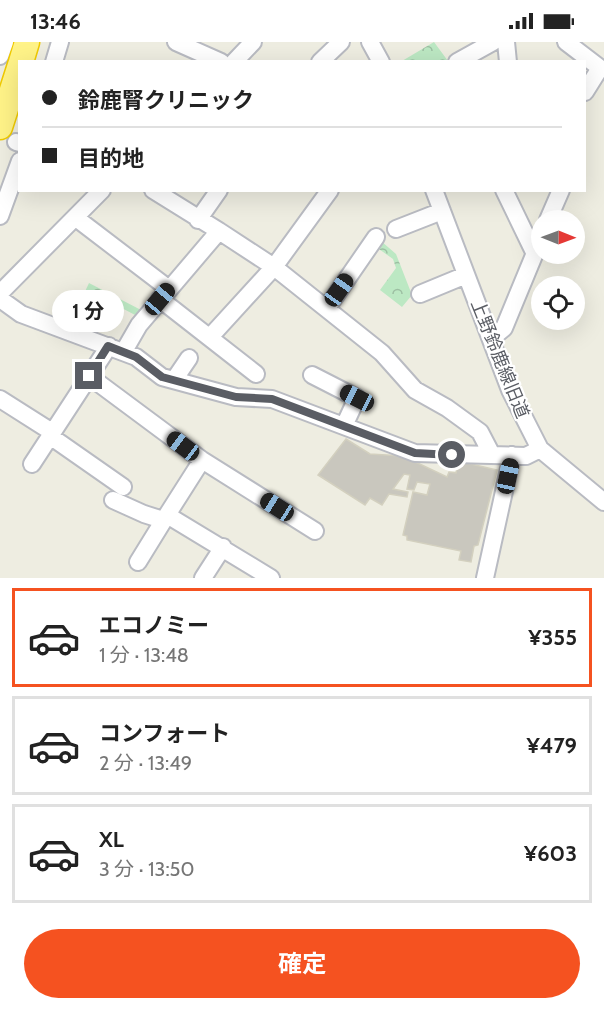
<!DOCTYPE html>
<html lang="ja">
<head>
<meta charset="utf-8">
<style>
  :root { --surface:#fff; --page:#f2f2f2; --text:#222; --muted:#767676; --line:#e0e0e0; --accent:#f55220 }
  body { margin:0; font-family:Cabin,"Noto Sans JP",sans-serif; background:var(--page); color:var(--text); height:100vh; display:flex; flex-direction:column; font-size:22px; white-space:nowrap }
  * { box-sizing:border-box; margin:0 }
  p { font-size:20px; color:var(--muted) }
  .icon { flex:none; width:33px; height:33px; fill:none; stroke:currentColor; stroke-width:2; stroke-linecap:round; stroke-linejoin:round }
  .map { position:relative; height:536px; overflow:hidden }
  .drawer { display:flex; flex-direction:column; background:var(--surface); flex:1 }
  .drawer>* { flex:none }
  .top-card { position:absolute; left:18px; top:18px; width:568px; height:132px; border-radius:0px; box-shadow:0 6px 24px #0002; display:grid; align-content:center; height:132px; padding:0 24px; background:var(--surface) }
  .needle { width:39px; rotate:91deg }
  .fabs { position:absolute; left:531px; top:168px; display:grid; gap:12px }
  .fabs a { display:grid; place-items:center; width:54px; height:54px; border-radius:50%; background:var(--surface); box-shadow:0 6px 24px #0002; font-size:30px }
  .end { position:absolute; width:27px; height:27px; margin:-14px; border:8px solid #5a5d64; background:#fff; box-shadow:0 0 0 3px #fff }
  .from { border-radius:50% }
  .bubble { position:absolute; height:42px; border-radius:21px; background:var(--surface); box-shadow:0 6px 24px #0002; font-size:20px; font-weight:700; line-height:42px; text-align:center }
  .car { position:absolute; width:18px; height:36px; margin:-18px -9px; border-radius:8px; box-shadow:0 0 4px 2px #0007; background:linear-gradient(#222 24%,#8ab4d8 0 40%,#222 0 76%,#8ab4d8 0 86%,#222 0) }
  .top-card b { display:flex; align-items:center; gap:21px; height:57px; font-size:22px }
  .top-card b+b { border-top:2px solid var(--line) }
  .top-card i { width:15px; height:15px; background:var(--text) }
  ul { padding:10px 0 0; list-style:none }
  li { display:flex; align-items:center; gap:18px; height:99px; margin:0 12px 9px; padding:0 12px; border:3px solid var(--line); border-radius:0px }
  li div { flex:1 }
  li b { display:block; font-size:22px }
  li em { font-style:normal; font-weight:700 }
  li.current { border-color:var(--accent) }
  li>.icon { width:54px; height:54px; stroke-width:1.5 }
  .action { display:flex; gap:12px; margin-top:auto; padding:12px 24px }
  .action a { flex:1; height:69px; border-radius:36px; background:var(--accent); color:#fff; font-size:24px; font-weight:700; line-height:69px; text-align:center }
  .status { display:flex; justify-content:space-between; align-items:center; height:42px; padding:0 30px; background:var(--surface); direction:ltr }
  .status svg { height:16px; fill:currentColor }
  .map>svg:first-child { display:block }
  .park { fill:url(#park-crowns) }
  .building { fill:#c9c7be; stroke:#d3d0bf; stroke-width:1.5 }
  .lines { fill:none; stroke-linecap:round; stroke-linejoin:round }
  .minor-casing { stroke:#b9bbc2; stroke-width:20 }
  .highway-casing { stroke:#f0ca00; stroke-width:27 }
  .minor { stroke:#fff; stroke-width:16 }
  .highway { stroke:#fff388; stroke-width:24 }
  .route { stroke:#5a5d64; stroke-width:8 }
  .labels { text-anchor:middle; stroke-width:4.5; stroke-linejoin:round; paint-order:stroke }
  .street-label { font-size:18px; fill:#5a5d64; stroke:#fff }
</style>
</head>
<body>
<div class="status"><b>13:46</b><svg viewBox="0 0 49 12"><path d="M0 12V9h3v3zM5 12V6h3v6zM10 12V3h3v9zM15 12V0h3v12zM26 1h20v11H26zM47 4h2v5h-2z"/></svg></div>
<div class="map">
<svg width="604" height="536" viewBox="0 0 604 536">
  <defs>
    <pattern id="park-crowns" width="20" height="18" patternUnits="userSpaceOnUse" patternTransform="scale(1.5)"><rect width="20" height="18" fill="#bce8c3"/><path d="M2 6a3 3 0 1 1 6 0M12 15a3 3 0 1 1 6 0" fill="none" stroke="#9cbfa2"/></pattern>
  </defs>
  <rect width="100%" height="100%" fill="#eeede1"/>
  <path class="park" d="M 434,0 L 448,19 L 402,19 Z
    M 381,199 L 396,212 L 412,253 L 402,265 L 380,248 L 396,226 L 393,217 L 376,205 Z
    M 89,241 L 143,269 L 139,275 L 112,261 L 108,270 L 81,258 Z"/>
  <path class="building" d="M 346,397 L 370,412 L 403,414 L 447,435 L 449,430 L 456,431 L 458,419 L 497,428 L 478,503 L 474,504 L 471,520 L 459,518 L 461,509 L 407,498 L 407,494 L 403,493 L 413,450 L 427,453 L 430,442 L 417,440 L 414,448 L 407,447 L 410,433 L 404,432 L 393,447 L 408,450 L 407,455 L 389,452 L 382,463 L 370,456 L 365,463 L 318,433 Z"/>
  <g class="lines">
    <g class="minor-casing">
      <path id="minor" d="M 176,0 L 221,20
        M 370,0 L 381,20
        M 506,0 L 508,20
        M 566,0 L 600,26 L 585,50
        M 0,14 L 5,0
        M 54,20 L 60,0
        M 234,20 L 253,0
        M 320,20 L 341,0
        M 457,20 L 493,0
        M 16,100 L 20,101
        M 434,148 L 510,348 L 540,407 L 604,460
        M 504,148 L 534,210
        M 0,174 L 20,119
        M 76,176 L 169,247
        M 198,178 L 219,148
        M 548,178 L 561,148
        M 396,187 L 442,169
        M 219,189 L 274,225 L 382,311 L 415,348 L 447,366 L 480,390 L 492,413
        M 0,251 L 102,148
        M 420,252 L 466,233
        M 0,257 L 21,272 L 136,315 L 162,335 L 236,355 L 272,357 L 415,411 L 526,414 L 540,407
        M 160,257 L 256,332
        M 327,266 L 376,195
        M 210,295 L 274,225 L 330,148
        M 492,296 L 504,286 L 542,194
        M 124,309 L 139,283 L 219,189 L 153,148
        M 312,333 L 357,356 L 344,384
        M 89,334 L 202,418 L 315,489
        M 174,338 L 189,316
        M 0,357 L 52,390
        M 50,394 L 123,445
        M 202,418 L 167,473 L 271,536
        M 32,422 L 109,304
        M 113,458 L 144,472 L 163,478
        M 138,520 L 167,473
        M 203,536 L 223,505
        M 485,536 L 512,413"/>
    </g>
    <g class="highway-casing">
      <path id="highway" d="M 21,20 L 27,0
        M 0,85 L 20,23"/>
    </g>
    <use href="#minor" class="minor"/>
    <use href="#highway" class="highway"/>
  </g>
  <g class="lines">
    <path class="route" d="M 89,334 L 108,304 L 136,315 L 162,335 L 236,355 L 272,357 L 415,411 L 452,413"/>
  </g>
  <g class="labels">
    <g class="street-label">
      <text transform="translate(500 317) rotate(68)" y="6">上野鈴鹿線旧道</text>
    </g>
  </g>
</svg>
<div class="fabs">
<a><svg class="needle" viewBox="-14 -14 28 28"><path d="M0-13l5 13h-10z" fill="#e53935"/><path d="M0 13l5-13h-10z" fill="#767676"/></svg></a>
<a><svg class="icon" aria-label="locate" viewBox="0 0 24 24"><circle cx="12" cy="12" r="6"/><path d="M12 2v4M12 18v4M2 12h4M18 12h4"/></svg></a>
</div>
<i class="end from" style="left:452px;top:413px"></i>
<i class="end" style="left:89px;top:334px"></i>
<div class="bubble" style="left:52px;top:248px;width:72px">1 分</div>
<i class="car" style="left:339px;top:248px;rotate:35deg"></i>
<i class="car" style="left:160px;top:257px;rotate:40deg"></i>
<i class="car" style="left:357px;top:356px;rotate:297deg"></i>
<i class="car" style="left:183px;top:404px;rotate:307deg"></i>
<i class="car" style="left:508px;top:434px;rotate:12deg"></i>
<i class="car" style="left:277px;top:465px;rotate:302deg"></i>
<div class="top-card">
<b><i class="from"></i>鈴鹿腎クリニック</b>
<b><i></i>目的地</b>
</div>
</div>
<section class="drawer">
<ul>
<li class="current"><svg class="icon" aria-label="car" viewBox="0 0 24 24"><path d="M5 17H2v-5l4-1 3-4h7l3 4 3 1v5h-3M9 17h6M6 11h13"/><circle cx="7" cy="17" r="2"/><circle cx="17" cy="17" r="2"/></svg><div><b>エコノミー</b><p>1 分 · 13:48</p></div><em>¥355</em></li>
<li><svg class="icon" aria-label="car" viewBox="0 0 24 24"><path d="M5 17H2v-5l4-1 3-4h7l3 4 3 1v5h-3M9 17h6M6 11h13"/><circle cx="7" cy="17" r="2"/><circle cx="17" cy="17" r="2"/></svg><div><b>コンフォート</b><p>2 分 · 13:49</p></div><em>¥479</em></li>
<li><svg class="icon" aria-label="car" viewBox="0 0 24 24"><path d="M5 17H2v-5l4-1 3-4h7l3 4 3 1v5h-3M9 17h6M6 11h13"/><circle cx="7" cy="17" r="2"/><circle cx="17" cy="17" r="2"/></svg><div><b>XL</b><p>3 分 · 13:50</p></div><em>¥603</em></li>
</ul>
<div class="action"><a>確定</a></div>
</section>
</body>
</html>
